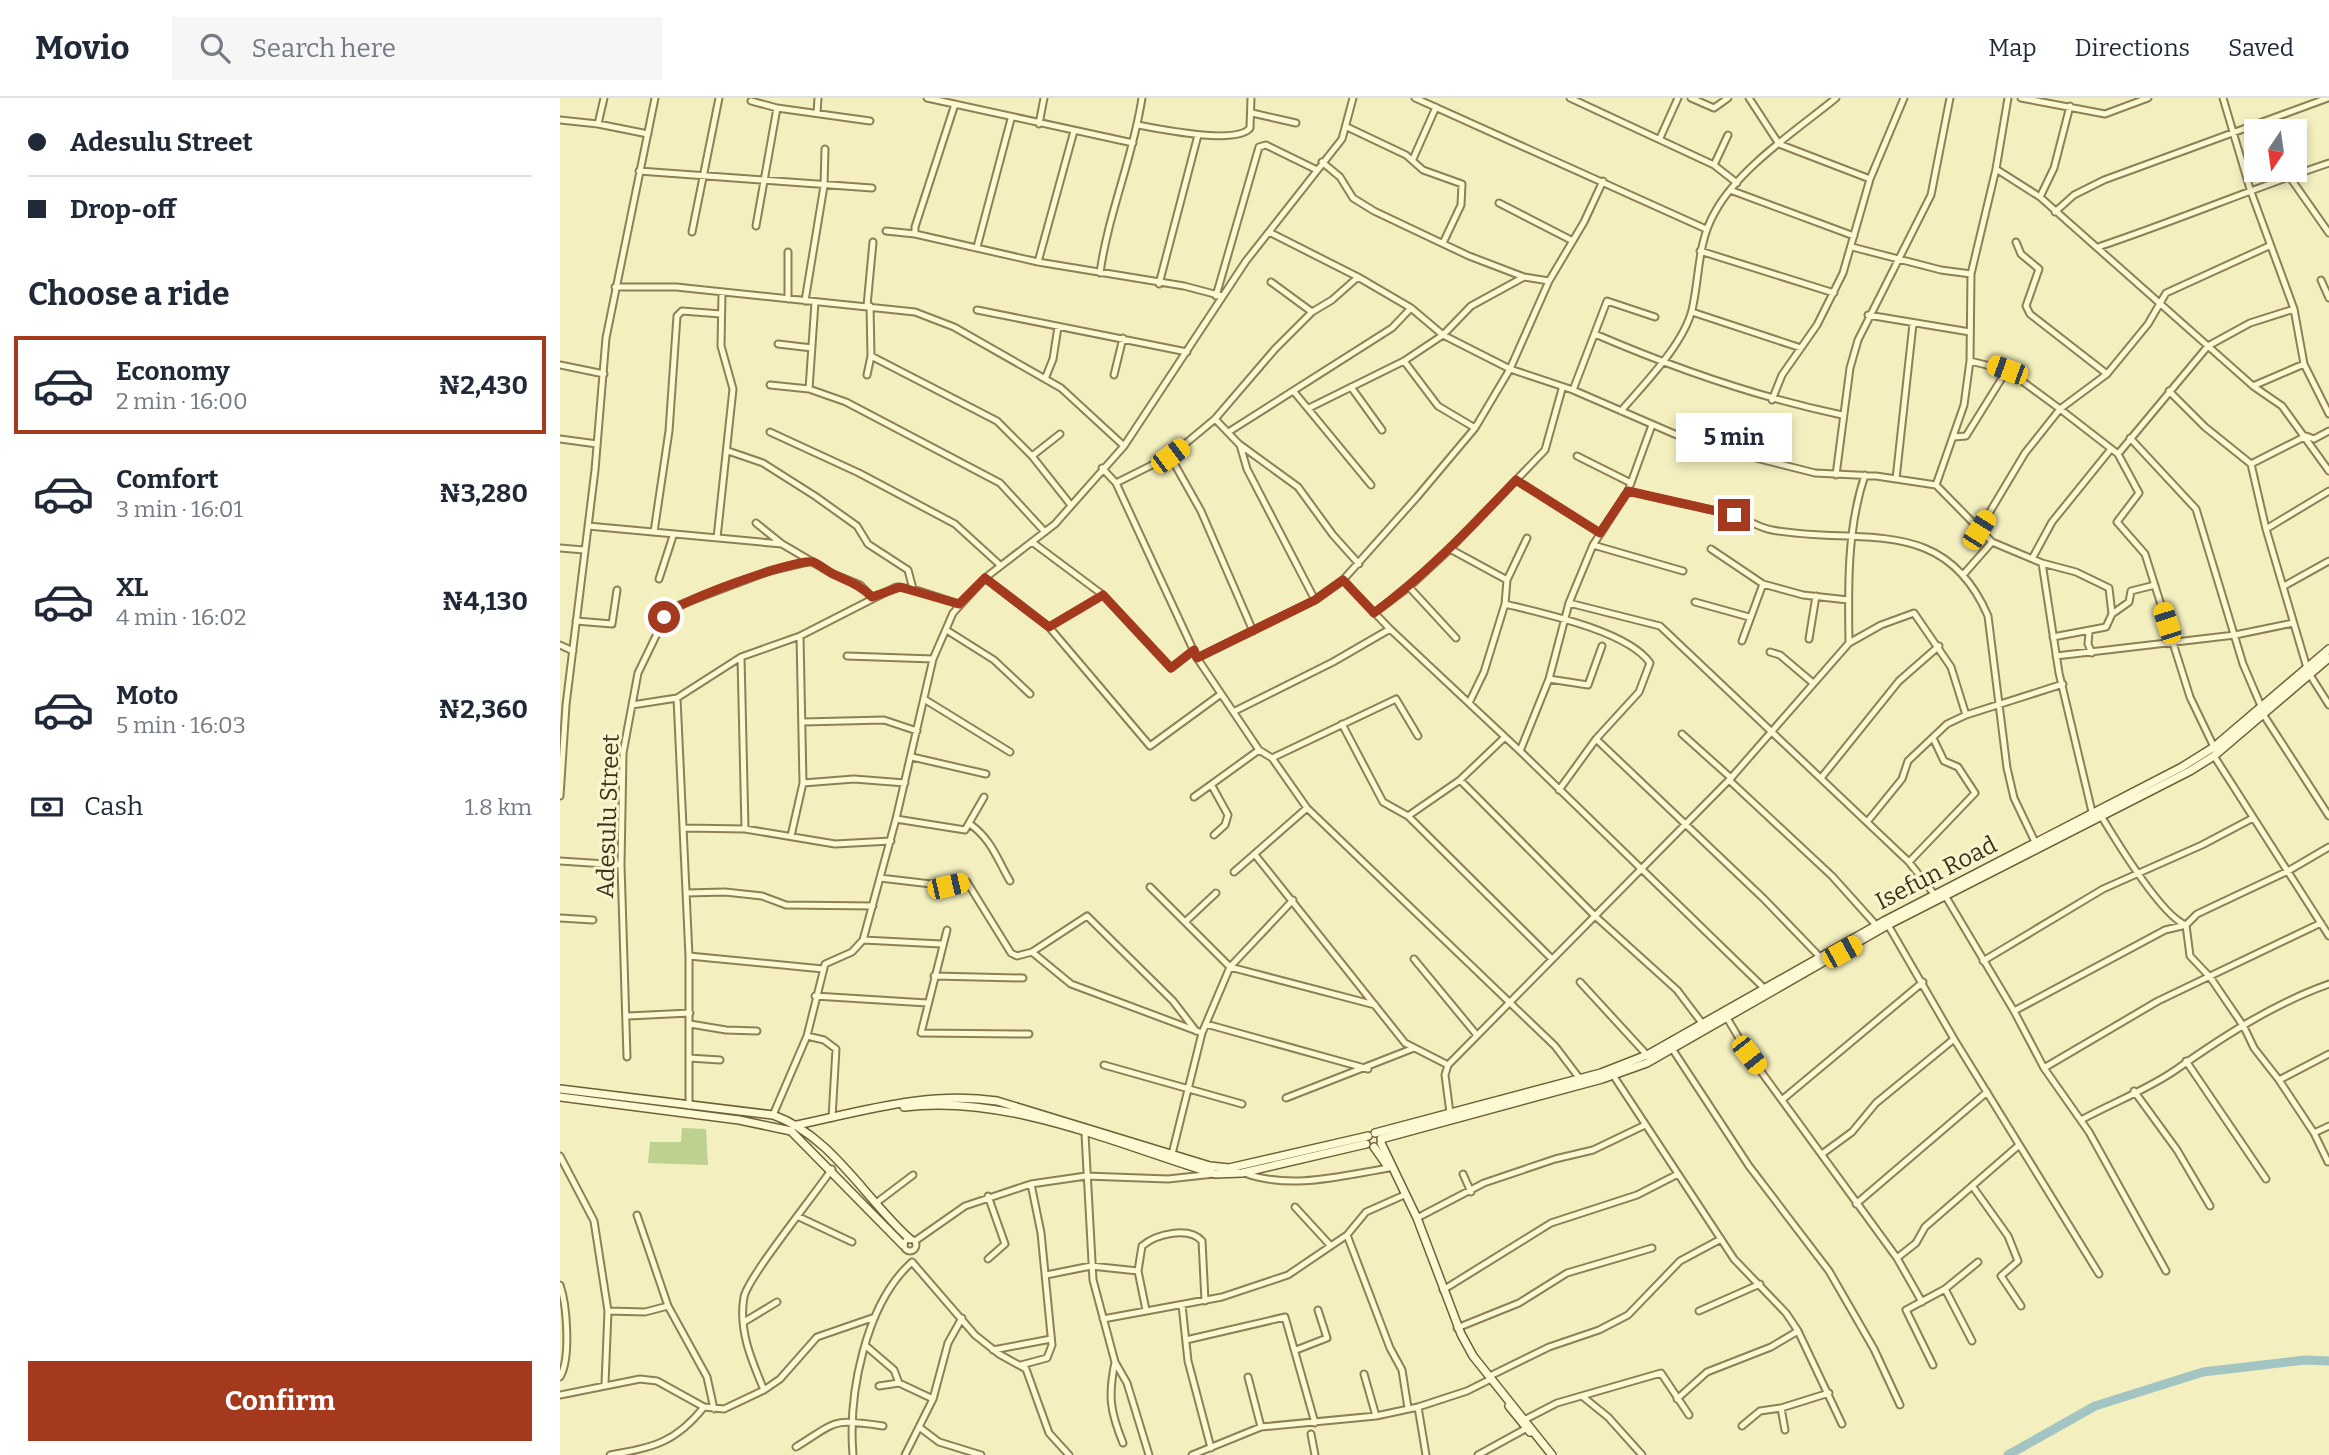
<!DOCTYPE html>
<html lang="en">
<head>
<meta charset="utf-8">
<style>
  :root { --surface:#fff; --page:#f6f6f7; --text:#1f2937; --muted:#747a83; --line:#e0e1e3; --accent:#a4391d }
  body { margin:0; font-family:Bitter,serif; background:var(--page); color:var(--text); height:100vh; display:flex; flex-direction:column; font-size:26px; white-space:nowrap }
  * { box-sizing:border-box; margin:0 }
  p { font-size:23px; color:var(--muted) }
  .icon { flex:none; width:38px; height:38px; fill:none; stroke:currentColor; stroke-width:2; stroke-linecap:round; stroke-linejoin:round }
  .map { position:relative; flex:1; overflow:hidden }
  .panel { display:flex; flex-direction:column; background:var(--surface); width:560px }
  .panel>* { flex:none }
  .hud { display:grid; align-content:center; height:154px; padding:0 28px; background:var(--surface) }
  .needle { width:46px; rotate:193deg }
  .buttons { position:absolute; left:1684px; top:21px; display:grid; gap:14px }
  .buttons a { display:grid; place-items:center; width:63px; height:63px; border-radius:0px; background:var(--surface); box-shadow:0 4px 10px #0003; font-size:35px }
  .end { position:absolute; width:32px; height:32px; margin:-16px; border:9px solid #a4391d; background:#fff; box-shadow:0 0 0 4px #fff }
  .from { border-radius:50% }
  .bubble { position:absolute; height:49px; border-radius:0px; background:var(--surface); box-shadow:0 4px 10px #0003; font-size:23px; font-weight:700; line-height:49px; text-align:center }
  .car { position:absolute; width:21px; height:42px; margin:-21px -10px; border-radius:9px; box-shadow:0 0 5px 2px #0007; background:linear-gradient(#f5c518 24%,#345 0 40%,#f5c518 0 76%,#345 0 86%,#f5c518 0) }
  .hud b { display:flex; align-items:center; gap:24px; height:66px; font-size:26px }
  .hud b+b { border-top:2px solid var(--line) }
  .hud i { width:18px; height:18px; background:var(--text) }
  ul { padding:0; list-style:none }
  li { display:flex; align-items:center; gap:21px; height:98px; margin:0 14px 10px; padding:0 14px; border:4px solid transparent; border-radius:0px }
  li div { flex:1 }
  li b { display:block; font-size:26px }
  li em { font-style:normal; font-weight:700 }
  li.on { border-color:var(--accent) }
  li>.icon { width:63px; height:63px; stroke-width:1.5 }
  h2 { padding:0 28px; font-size:32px; line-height:84px }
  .pay { display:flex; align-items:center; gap:18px; height:77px; padding:0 28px; font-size:26px }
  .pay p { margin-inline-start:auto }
  .cta { display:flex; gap:14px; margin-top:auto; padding:14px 28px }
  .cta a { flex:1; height:80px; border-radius:0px; background:var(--accent); color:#fff; font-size:28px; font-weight:700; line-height:80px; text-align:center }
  header { display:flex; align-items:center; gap:42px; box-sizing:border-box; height:98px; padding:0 35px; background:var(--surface); border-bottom:2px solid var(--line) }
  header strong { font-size:33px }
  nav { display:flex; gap:38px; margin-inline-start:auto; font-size:24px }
  .search { width:490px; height:63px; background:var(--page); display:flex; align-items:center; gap:18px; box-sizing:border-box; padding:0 24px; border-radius:0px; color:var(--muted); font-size:26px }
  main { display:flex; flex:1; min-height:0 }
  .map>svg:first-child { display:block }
  .green { fill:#bdd291 }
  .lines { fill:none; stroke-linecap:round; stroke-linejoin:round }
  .river { stroke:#a2c4c2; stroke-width:9 }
  .street-casing { stroke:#8e7f55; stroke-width:9 }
  .secondary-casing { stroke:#706038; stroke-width:10 }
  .street { stroke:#fdf9d3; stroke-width:5 }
  .secondary { stroke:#fdf9d3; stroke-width:7 }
  .route { stroke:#a4391d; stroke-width:9 }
  .labels { text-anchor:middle; stroke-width:6; stroke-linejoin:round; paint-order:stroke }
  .street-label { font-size:24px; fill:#3c321b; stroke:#f9f6cf }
</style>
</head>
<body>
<header>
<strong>Movio</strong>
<div class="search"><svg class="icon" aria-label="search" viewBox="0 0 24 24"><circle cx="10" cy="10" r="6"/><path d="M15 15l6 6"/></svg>Search here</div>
<nav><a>Map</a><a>Directions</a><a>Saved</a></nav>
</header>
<main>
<section class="panel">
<div class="hud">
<b><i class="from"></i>Adesulu Street</b>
<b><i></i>Drop-off</b>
</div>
<h2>Choose a ride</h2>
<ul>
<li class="on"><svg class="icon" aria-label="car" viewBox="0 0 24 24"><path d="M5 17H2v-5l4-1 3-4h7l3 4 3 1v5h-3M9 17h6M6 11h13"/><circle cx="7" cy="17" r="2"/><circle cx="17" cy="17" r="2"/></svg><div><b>Economy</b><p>2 min · 16:00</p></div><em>₦2,430</em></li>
<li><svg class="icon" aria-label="car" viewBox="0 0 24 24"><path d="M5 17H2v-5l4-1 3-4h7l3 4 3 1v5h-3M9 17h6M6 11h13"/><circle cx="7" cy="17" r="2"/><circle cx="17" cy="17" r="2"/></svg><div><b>Comfort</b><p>3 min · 16:01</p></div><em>₦3,280</em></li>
<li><svg class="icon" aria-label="car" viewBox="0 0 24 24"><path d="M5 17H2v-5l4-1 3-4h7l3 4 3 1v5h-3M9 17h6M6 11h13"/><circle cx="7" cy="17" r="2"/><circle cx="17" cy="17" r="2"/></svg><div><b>XL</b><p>4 min · 16:02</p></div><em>₦4,130</em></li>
<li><svg class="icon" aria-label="car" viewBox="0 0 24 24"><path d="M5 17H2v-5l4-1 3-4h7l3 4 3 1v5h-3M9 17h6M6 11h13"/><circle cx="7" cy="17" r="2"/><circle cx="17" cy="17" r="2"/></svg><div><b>Moto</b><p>5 min · 16:03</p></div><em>₦2,360</em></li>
</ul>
<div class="pay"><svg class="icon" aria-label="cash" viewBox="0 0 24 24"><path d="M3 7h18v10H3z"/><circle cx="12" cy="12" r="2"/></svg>Cash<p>1.8 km</p></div>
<div class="cta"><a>Confirm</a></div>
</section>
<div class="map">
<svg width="1769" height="1357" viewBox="0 0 1769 1357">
  <rect width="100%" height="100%" fill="#f3efbf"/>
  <path class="green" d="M 122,1030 L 146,1031 L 148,1067 L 88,1065 L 90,1044 L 121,1044 Z"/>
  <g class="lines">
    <path class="river" d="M 1448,1357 L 1535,1308 L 1643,1274 L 1745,1262 L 1769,1263"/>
    <g class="street-casing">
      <path id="street" d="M 367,0 L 573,45
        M 855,0 L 1146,131
        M 1010,0 L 1154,67 L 1177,85
        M 1131,0 L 1154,10 L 1168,0
        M 1189,0 L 1219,46 L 1310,81
        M 1461,0 L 1545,16 L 1588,0
        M 1663,0 L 1690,91 L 1734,211 L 1744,266 L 1769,316
        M 191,3 L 217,10
        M 395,6 L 355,129 L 355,136 L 478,164 L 624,188 L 662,198
        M 257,15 L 258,0
        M 692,15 L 736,25
        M 0,22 L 38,26 L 88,36
        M 38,26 L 44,0
        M 479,26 L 484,0
        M 578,27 C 599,31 677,47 690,30 L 691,0
        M 787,29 L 846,57 L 863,72 L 902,86 L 901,107 L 883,145
        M 1100,40 L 1118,0
        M 853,61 L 876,9
        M 762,64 L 780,79 L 793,100 L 814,113 L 909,158 L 964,179 L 989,183
        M 1154,67 L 1168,37
        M 1436,71 L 1480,99 L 1693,288 L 1722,308 L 1769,373
        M 79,73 L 312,90
        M 1729,78 L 1769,135
        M 1170,92 L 1294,138
        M 1480,99 L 1494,70 L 1510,8
        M 939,105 L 1011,142
        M 1495,114 L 1514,97 L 1544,82 L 1768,0
        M 196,128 L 217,10 L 310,23
        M 326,133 L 355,136
        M 132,134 L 159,0
        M 709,134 L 798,179 L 851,210 L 883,237 L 950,271 L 1013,292 L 1133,344 L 1255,375 L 1316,378 L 1376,387 L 1432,444 L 1482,465 L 1516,474 L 1549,490 L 1552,516 L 1546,529 L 1493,539
        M 1456,144 L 1461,156 L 1479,171 L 1466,208 L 1470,216 L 1547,276
        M 417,149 L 451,21
        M 1292,149 L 1381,172 L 1411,176 L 1410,263
        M 1538,149 C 1616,123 1691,91 1769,65
        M 1140,153 L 1274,195
        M 478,164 L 514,33
        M 540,175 C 548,116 573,60 582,0
        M 1411,176 L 1436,71 L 1448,0
        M 1761,182 L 1769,200
        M 711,184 L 752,214
        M 599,186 L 638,37
        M 55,189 L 116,189 L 355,214 L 394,229 L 501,290 L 564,348
        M 656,198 L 699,49 L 706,47 L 757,72
        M 228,201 L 228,154
        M 245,203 L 264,88 L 265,51
        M 307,208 L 313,144
        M 417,212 L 627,254
        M 1132,214 L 1241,250
        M 1308,217 L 1410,234
        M 1035,236 C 1116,271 1197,299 1282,317
        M 218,246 L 252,250
        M 311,258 L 437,323 L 472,358 L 510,406
        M 844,263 L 878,308 L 915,330
        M 0,267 L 44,276
        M 307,277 L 311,258 L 310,208
        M 554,277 L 563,240
        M 485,281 L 493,261 L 498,229
        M 210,287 L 249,291 L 255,204
        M 1693,288 L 1744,266
        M 791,289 L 822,332
        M 249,291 L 286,304 L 440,385 L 485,434
        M 1013,292 L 1047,203 L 1095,219
        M 1609,293 L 1645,329 L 1691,366 L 1706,431 L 1747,570
        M 735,295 L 811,387
        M 1212,302 L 1222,277 L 1257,227 L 1283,175 L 1310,81 L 1344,0
        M 749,310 L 844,263 L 883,237 L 911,208 L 964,179
        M 1061,313 C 1084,286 1123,247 1132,212 C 1140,178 1137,145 1155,114 C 1179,70 1238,31 1276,0
        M 655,321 L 679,346 L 738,389 L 773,437 L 799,466
        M 670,333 L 832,230 L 851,210
        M 210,334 L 299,375 L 395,426 L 440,467
        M 1394,339 L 1406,338 L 1447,272
        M 1570,340 L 1636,411 L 1683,566 L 1701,608
        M 0,341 L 37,346
        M 680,347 L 687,371 L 755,502
        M 168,353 L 203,365 L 255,398 L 297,428 L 308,446 L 348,472 L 353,491
        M 1558,356 L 1648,248 L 1690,225 L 1734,211
        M 472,358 L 500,336
        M 610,358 L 641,413 L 693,533
        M 1017,358 L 1071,385
        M 1691,366 L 1746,338 L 1754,341 L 1769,333
        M 542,370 L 556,385 L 637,560 L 699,652 L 712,660 L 747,710 L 995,948 L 1020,981
        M 1276,377 L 1290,270 L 1298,242 L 1371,97 L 1390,0
        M 1336,381 L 1353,226
        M 956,382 L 1040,435
        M 556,385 L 610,358 L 631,341 L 655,321 L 715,251 L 752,214 L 772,202 L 798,179
        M 1376,387 L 1404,307 L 1410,263 L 1447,272 L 1500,311 L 1547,276 L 1588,226 L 1606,195 L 1709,148
        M 1068,393 C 1102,402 1138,408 1172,417 C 1186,420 1198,430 1212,432 C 1300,448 1384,415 1428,518 L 1447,670 L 1454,700 L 1476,746
        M 196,425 L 222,446
        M 28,428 L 222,446 L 273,476 L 300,487 L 312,499
        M 1706,431 L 1769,393
        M 1419,432 L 1465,355 L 1500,311 L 1558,356 L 1579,395 L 1557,424 L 1585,456 L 1630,599 L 1654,649
        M 94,434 L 109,333 L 117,218 L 122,213 L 161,216
        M 157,440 L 173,291 L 161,248 L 162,195
        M 472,444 L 543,497 L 611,570 L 634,552
        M 1033,447 L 1123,473
        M 0,450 L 24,452
        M 890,451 L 947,482
        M 1151,451 L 1203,486 L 1243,497 L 1288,502
        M 1473,459 L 1492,424 L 1551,351
        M 1482,465 L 1499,575 L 1533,718
        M 1403,477 L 1432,444
        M 425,480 L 489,529 L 590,648 L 661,596
        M 99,481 L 113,438
        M 783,482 L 830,531 L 960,653 L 1204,890
        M 1724,488 L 1769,463
        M 849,489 L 896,540
        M 1135,504 L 1189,519
        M 1009,505 L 1100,528 L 1349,764 L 1374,796
        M 945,506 C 982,515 1068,533 1090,565 L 1079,594 L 1036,641 L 999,692
        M 814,515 L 849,489 L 890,451 L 985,352 L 1002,291
        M 1552,516 L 1569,504 L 1571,493 L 1595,487
        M 16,523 L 52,526 L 57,492
        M 489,529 L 543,497
        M 388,533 L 434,562 L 470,596
        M 1529,534 L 1528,546 L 1532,555
        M 1249,541 L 1256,498
        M 1182,543 L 1203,486
        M 1289,545 C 1288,490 1287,430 1305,377
        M 0,547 L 13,553
        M 1210,554 L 1220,557 L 1253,585
        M 287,558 L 373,561
        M 1496,558 L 1675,537 L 1733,525
        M 181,559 L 185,731
        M 637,560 L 755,502 L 783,482 L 857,399 L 915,330 L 950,271 L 989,183 L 1024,124 L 1043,83
        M 1750,577 L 1769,607
        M 989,581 L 1028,587 L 1042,548
        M 117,600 L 129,858 L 129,1008
        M 364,601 L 450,654
        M 909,605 L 924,574 L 945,506 L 947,482 L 967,440
        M 72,607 L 117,600 L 181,559 L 240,538 L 336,489 L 353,491 L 399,506
        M 675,613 L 773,564 L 830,531
        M 1703,616 L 1769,718
        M 243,624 L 324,622 L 357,633
        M 782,626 L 823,704 L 848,718 L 992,861
        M 1122,636 L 1171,680
        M 1036,641 L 1204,801 L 1259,858
        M 960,653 L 989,581 L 1009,505 L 1033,447 L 1068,393 L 1092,327
        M 1654,658 L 1769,838
        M 352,659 L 426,676
        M 712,660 L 836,601 L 858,638
        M 1261,680 L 1339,583 L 1379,548
        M 900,682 L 1035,818 L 1117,892 L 1142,925
        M 1169,682 L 1272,778 L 1316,827
        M 243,685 L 294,681 L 345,685
        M 652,688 L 668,717 L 665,727 L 654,737
        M 0,698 L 6,607 L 35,372 L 46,240 L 95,0
        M 634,699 L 699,652
        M 1540,716 C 1555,741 1601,818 1626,827 L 1630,858 L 1650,879 L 1684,929 L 1694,950 L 1719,982 L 1754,1035 L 1768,1064
        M 848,718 L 900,682 L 945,639
        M 336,721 L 405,732 L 424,699
        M 1307,724 L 1342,681 L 1348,663 L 1387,626 L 1406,617 L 1503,586
        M 410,726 C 432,742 437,761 450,783
        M 124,730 L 185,731 L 275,746 L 331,743
        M 231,738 L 243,685 L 240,538
        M 696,758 L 845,945 L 888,967
        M 0,763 L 61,767
        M 1349,764 L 1415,695 L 1398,669 L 1384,663 L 1373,640
        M 674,774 L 747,710
        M 320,780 L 388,788 L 407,784 L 451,855 L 457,858 L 472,854 L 511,886 L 642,935
        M 590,789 L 670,869 L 815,907
        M 126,795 L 165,794 L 202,798 L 226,807 L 313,808
        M 1386,799 L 1454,913 L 1484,970 L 1529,1034 L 1606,1173
        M 0,820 L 33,822
        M 625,824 L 656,795
        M 1328,827 L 1394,941 L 1539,1176
        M 387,832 L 361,935 L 469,936
        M 303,842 L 381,846
        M 472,854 L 527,818 L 613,903 L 636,933
        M 129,858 L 263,871
        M 854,861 L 916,936
        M 1423,863 L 1543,791 L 1642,747 L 1693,720
        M 374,878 L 463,880
        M 1020,884 L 1087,957
        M 255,898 L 367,905
        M 1454,913 L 1605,832 L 1626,827 L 1637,816 L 1728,773 L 1769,749
        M 68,918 L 130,915
        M 1167,920 L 1189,957 L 1337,1160 L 1362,1204
        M 130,926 L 166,932 L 197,933
        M 646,926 L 808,971
        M 247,938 L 264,942 L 276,951 L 272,1020
        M 1113,952 L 1189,1068 L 1269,1173 L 1314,1251 L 1340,1307
        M 67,959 L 61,767 L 63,655 L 78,575 L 109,511 L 209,473 L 252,463
        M 129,960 L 160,962
        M 1626,963 L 1706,1081
        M 544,967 L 682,1006
        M 1484,970 L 1598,903 L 1761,825
        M 1051,974 L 1174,1161 L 1226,1215 L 1238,1233 L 1282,1326
        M 1719,982 L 1769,956
        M 1574,993 L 1617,1052 L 1650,1108
        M 726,1000 L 854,950
        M 1223,1001 L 1363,884
        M 890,1015 L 885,977 L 888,967 L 1171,680 L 1289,545 L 1321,527 L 1354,515 L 1391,569 L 1406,617
        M 213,1017 L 247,938 L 265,866 L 292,854 L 303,842 L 336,721 L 373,561 L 393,515 L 425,480 L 495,426 L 564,348 L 686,163 L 782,41 L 793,0
        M 1521,1022 C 1552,1005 1589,991 1617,971 C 1664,938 1715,905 1769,886
        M 1754,1035 L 1769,1028
        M 525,1036 L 533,1182 L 555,1264 L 567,1285 L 589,1357
        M 612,1056 L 642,935 L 670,869 L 733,802
        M 1262,1056 L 1292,1034 L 1316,1005 L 1394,941
        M 0,1058 L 34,1123 L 48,1213 L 45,1286
        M 684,1075 C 731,1092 780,1078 829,1070
        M 903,1076 L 911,1094
        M 1413,1089 L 1448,1138 L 1458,1163 L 1441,1178 L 1461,1208
        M 316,1105 L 353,1077
        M 1296,1106 L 1427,994
        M 735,1109 L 769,1146
        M 77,1117 L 108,1208 L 147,1279 L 154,1311
        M 239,1119 L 292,1144
        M 857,1120 L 924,1085 L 995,1061 L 1033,1052 L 1083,1028
        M 787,1137 L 830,1250 L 842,1272 L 848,1310
        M344 1147a6 6 0 1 1 12 0a6 6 0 1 1-12 0Z
        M 355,1143 L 405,1108 L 471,1086 L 526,1078 L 608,1081 L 654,1076
        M 1337,1160 L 1356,1145 L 1365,1129 L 1458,1048
        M 428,1161 L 445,1146 L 428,1098
        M 486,1177 L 531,1168 L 578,1173
        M 0,1187 C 7,1207 11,1261 0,1279
        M 1385,1191 L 1418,1164
        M 883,1192 L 991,1125 L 1077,1097 L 1118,1076
        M 622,1207 L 628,1263 L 651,1350
        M 586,1212 L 578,1173 L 582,1148 C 596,1136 629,1128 642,1143 L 645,1203
        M 48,1213 L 85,1214 L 108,1208
        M 1139,1213 L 1200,1186
        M 543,1221 L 662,1199 L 728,1177 L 787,1137 L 806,1114 L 842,1098
        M 184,1224 L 217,1204
        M 897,1230 L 959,1205 L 1007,1175 L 1092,1150
        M 626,1242 L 725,1219 L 755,1325
        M 306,1248 L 334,1272 L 339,1285
        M 433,1252 L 491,1241
        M 736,1252 L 767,1240 L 758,1212
        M 555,1264 C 548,1298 550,1313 563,1345
        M 461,1267 L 487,1260 L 492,1247 L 481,1135 L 471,1086
        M 1373,1267 L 1346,1212 L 1385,1191 L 1412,1243
        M 804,1276 L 816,1318
        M 930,1278 L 989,1249 L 1039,1232 L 1068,1217 L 1120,1163 L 1161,1141
        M 688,1279 L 701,1329
        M 319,1288 L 339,1285 L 373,1301
        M 204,1292 C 192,1263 178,1232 184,1199 C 188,1179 256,1095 272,1071
        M 0,1297 L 80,1281 L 97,1283 L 144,1309 L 164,1311 L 204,1292 L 220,1281 L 257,1239 L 315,1219
        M 1022,1298 L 1048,1319 L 1082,1357
        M 1117,1301 L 1147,1274 L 1211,1249 L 1238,1233
        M 858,1309 L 866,1357
        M 966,1321 L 997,1305 L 1101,1275 L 1129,1317
        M 1182,1328 L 1200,1313 L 1221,1310
        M 359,1329 L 379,1344 L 421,1357
        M 1225,1332 L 1221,1310 L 1269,1295
        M 751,1336 L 755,1357
        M 236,1349 C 278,1323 271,1320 323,1328
        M 50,1357 C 94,1349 115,1345 144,1309
        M 293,1357 C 288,1297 305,1206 352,1164 L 415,1237 L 439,1256 L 466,1271 L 489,1335 L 509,1357
        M 345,1357 L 373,1301 L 388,1245 L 402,1220
        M 632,1357 L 701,1329 L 816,1318 L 858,1309 L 907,1293 L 929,1282
        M 918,1357 L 967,1330"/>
    </g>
    <g class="secondary-casing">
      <path id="secondary" d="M 0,991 L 213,1017 C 271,1037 306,1102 350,1141
        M 0,999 L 179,1022 L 231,1033 L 343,1147
        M 344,1009 C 448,996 556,1046 655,1076 L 682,1075 L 806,1046
        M 237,1027 C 303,1013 368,993 437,1003 L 650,1068 L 669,1070 L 808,1038
        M 815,1035 L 1041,975 L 1087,957 L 1324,823 L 1622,669 L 1654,649 L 1769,551
        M 821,1041 L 1042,981 L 1087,965 L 1328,827 L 1630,673 L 1654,658 L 1769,560
        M 821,1045 L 857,1120 L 901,1236 L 913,1258 L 992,1357
        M 814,1049 L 828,1069
        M 949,1308 L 970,1334"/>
    </g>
    <use href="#street" class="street"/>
    <use href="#secondary" class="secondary"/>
  </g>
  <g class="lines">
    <path class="route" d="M 104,519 C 111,505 237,460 253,464 C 259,466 266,472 271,475 C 287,483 299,486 312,499 L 340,489 L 399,506 L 425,480 L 489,529 L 543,497 L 611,570 L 634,552 L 637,560 L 755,502 L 783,482 L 814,515 C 867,476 911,429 956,382 L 1040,435 L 1068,393 L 1174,417"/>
  </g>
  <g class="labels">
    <g class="street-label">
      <text transform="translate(48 718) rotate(-88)" y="8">Adesulu Street</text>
      <text transform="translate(1376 775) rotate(-27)" y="8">Isefun Road</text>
    </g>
  </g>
</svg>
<div class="buttons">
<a><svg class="needle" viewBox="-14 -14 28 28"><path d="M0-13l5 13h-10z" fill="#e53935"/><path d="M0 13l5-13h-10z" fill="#747a83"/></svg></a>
</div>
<i class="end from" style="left:104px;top:519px"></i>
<i class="end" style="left:1174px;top:417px"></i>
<div class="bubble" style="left:1116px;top:315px;width:116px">5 min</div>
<i class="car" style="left:1447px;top:272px;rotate:290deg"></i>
<i class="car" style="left:610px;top:358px;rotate:53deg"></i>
<i class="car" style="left:1419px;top:432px;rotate:32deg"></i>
<i class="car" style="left:1607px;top:525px;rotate:342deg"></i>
<i class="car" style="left:388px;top:788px;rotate:77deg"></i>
<i class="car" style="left:1282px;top:854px;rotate:61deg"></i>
<i class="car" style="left:1189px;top:957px;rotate:142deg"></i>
</div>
</main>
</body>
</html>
